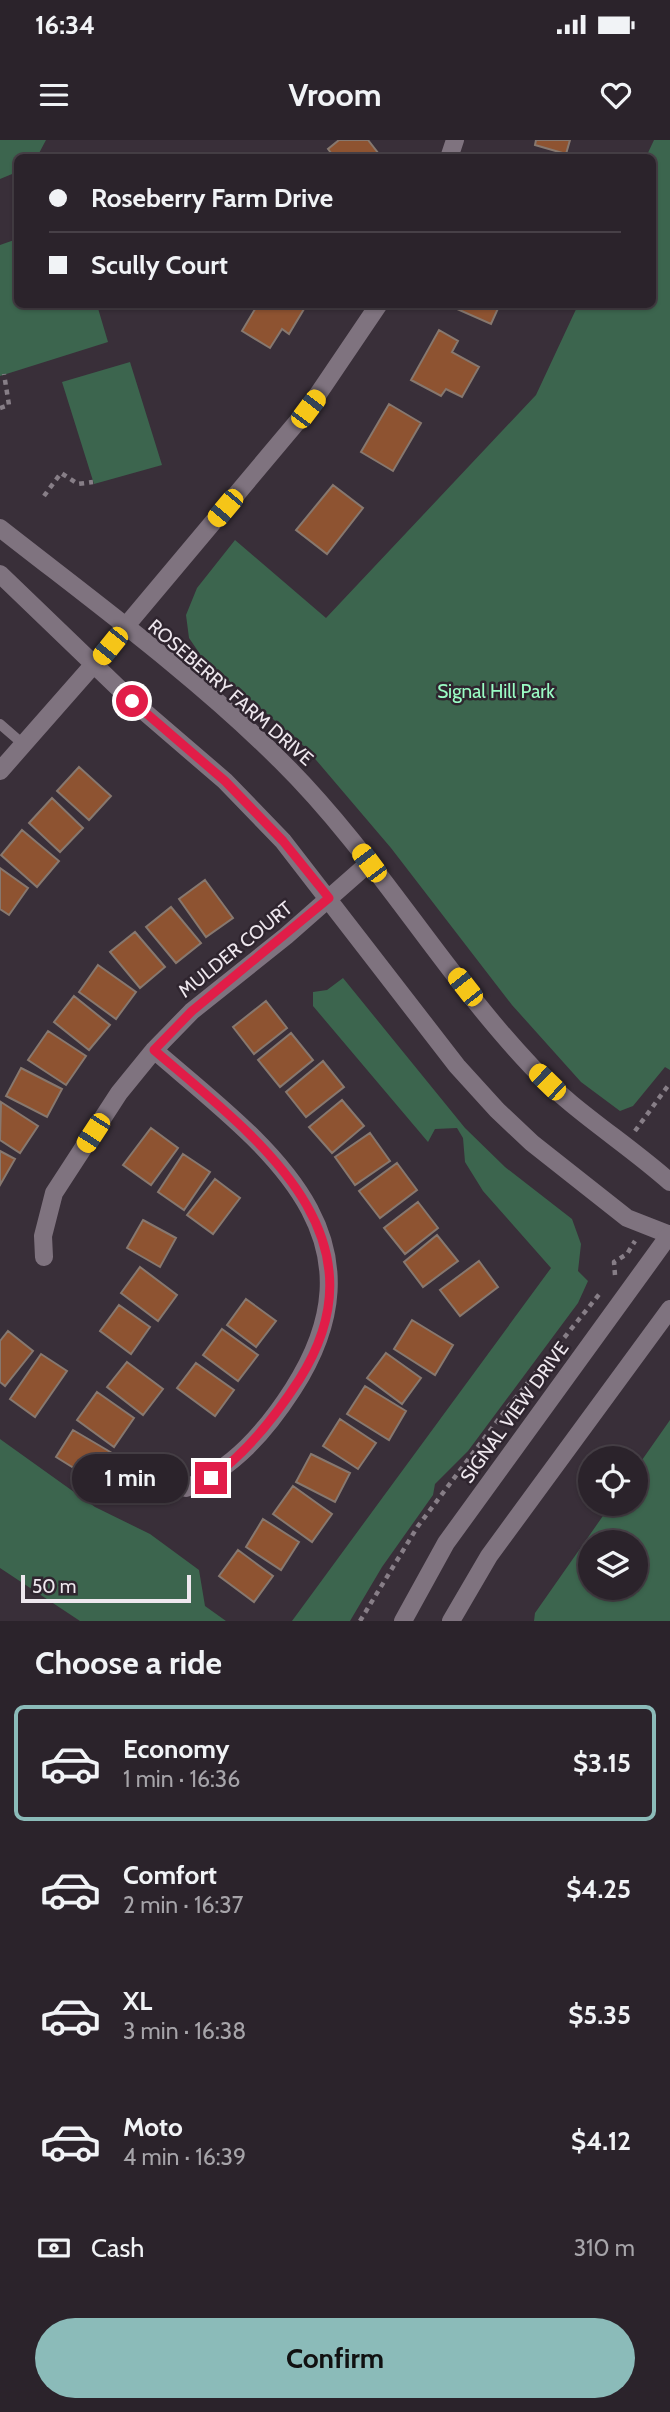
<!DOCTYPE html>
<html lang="en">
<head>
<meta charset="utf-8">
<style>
  :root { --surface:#2b232b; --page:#332b33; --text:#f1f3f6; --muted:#a6a4a9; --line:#474047; --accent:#8bbbb9 }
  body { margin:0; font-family:Cabin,sans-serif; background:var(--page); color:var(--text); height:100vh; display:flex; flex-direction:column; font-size:26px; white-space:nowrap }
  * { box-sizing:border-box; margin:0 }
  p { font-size:23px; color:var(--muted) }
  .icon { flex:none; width:38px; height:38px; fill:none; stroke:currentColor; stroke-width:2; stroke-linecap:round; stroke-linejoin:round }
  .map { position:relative; height:1481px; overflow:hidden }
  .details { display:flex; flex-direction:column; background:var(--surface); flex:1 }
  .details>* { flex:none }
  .banner { position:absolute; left:14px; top:14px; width:642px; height:154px; border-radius:10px; box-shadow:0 2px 5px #0004,0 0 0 2px var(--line); display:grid; align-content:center; height:154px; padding:0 35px; background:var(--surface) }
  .tools { position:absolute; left:578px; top:1306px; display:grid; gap:14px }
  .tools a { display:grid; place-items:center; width:70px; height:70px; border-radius:50%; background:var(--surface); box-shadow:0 2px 5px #0004,0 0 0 2px var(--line); font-size:35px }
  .scale { position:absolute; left:21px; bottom:18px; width:170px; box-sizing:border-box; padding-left:7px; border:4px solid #eee7ee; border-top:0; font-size:19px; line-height:24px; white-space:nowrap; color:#eee7ee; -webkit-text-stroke:5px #2f252f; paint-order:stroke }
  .end { position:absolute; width:32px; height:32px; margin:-16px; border:9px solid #e11d48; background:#fff; box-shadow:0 0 0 4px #fff }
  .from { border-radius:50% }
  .bubble { position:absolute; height:49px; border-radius:24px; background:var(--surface); box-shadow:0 2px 5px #0004,0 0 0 2px var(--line); font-size:23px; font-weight:700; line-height:49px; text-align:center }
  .car { position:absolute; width:21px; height:42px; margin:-21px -10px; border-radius:9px; box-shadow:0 0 5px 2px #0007; background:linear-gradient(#f5c518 24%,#345 0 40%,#f5c518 0 76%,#345 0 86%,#f5c518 0) }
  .banner b { display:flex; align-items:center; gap:24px; height:66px; font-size:26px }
  .banner b+b { border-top:2px solid var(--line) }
  .banner i { width:18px; height:18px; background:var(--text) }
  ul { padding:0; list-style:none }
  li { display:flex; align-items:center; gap:21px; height:116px; margin:0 14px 10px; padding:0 21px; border:4px solid transparent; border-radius:10px }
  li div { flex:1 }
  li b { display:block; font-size:26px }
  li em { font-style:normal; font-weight:700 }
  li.on { border-color:var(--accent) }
  li>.icon { width:63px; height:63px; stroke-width:1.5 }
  h2 { padding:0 35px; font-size:32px; line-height:84px }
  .pay { display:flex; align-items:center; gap:18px; height:77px; padding:0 35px; font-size:26px }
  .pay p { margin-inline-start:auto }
  .button { display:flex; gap:14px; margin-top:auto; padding:14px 35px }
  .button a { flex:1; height:80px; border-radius:42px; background:var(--accent); color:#111; font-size:28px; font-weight:700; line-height:80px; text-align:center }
  .status { display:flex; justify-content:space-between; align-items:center; height:49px; padding:0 35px; background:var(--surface); direction:ltr }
  .status svg { height:19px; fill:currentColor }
  header { display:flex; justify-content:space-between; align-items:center; height:91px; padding:0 35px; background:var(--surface); font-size:32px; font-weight:700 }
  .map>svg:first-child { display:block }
  .green { fill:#3c654e; fill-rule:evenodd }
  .building { fill:#8e5331; stroke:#87786f; stroke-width:2 }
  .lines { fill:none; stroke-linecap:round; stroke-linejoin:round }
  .path { stroke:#877e87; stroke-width:4.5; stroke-dasharray:5 5; stroke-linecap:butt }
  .lane { stroke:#7f737f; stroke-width:10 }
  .street { stroke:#7f737f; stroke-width:18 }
  .secondary { stroke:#7f737f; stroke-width:18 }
  .route { stroke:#e11d48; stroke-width:9 }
  .labels { text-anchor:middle; stroke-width:5; stroke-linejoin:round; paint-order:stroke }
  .park-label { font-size:19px; fill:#9afdc5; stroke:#2f252f }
  .street-label { font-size:19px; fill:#eee7ee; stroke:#2f252f }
</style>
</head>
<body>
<div class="status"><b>16:34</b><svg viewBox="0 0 49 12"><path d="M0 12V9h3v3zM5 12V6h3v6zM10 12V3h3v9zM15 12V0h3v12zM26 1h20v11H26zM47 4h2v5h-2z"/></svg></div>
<header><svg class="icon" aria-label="menu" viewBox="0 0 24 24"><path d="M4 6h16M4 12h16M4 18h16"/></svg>Vroom<svg class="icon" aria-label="heart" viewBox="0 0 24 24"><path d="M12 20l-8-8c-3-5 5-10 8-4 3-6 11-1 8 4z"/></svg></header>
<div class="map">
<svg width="670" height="1481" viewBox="0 0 670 1481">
  <rect width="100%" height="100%" fill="#392f39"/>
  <path class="green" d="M 0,0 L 46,0 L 37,17 L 18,18 L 17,32 L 0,39 Z
    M 654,0 L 670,0 L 670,930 L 665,927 L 633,966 L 620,971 L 581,942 L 512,865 L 391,708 L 305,607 L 202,517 L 189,498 L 186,475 L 197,448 L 235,400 L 326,478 L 536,255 L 578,165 L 653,164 L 653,18 L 646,17 Z
    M 17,99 L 18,164 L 97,165 L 108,202 L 0,236 L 0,105 Z
    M 130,222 L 162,325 L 94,344 L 62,242 Z
    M 343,838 L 465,988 L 505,1027 L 572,1079 L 581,1104 L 578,1131 L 588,1141 L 578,1163 L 468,1311 L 435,1344 L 433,1355 L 382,1427 L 350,1481 L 292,1481 L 551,1128 L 483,1051 L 465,1022 L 463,998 L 457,988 L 435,989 L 428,1002 L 313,866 L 313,852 L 327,850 Z
    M 670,1280 L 670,1481 L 534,1481 L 535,1473 L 612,1363 L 635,1363 L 635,1330 ZM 590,1402 L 635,1402 L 635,1447 L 590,1447 Z
    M 0,1299 L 95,1367 L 150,1394 L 199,1430 L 205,1466 L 226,1481 L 80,1481 L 0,1428 Z"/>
  <path class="building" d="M 339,0 L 368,0 L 382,18 L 335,18 L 328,9 Z
    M 536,0 L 570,0 L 566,14 L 535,5 Z
    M 258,164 L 307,164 L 289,194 L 282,189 L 270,208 L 242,191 Z
    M 459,164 L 500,164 L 491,184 L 457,169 Z
    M 439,190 L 458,201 L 452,212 L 479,227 L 462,257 L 446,249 L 441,256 L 411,240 Z
    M 389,264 L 421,283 L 393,331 L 361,312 Z
    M 333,345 L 363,368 L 327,414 L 296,390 Z
    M 79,627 L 111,656 L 89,680 L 57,651 Z
    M 52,658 L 83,688 L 60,712 L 29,683 Z
    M 22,690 L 59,721 L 37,747 L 1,715 Z
    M 0,728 L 28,748 L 9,775 L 0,769 Z
    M 205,740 L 233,778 L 206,797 L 179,759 Z
    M 171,767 L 201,803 L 176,823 L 146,787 Z
    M 135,792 L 165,827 L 140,848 L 110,812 Z
    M 98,825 L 136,852 L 116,879 L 79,852 Z
    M 74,856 L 110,885 L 89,910 L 54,882 Z
    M 266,861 L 287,888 L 254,914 L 233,887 Z
    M 48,891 L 86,916 L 66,945 L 28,920 Z
    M 291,893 L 313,920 L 280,947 L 258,920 Z
    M 323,921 L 344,947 L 306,977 L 286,952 Z
    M 21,928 L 62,949 L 47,977 L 6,956 Z
    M 342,960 L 364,986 L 332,1013 L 309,987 Z
    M 1,962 L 38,986 L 20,1013 L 0,1000 Z
    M 151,988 L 178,1008 L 151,1045 L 123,1025 Z
    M 370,993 L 390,1021 L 355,1045 L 335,1017 Z
    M 0,1011 L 15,1019 L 0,1045 Z
    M 183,1014 L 210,1032 L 184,1070 L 158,1052 Z
    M 397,1023 L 417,1050 L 380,1078 L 359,1051 Z
    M 215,1039 L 240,1058 L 213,1094 L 187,1075 Z
    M 418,1062 L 438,1088 L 405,1114 L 384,1088 Z
    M 143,1080 L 176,1098 L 160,1127 L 127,1108 Z
    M 437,1095 L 458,1121 L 423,1147 L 404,1122 Z
    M 479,1121 L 498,1147 L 460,1176 L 440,1150 Z
    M 140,1127 L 177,1155 L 158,1181 L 121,1153 Z
    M 246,1159 L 276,1181 L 256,1207 L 227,1185 Z
    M 119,1165 L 150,1187 L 131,1214 L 100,1191 Z
    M 412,1180 L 453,1205 L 435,1235 L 394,1209 Z
    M 222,1189 L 258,1215 L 238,1241 L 203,1215 Z
    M 8,1191 L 33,1211 L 5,1246 L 0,1242 L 0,1201 Z
    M 386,1213 L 421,1238 L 402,1264 L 367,1238 Z
    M 41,1214 L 67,1231 L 35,1277 L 10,1259 Z
    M 127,1222 L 163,1249 L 143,1275 L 107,1247 Z
    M 196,1223 L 234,1250 L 215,1276 L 177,1248 Z
    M 365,1246 L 406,1271 L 389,1300 L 347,1274 Z
    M 97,1252 L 134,1278 L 114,1307 L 77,1280 Z
    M 340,1279 L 376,1303 L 358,1329 L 323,1306 Z
    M 73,1290 L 112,1313 L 95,1341 L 56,1317 Z
    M 311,1314 L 350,1333 L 335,1362 L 296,1342 Z
    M 293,1346 L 332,1374 L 312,1402 L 273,1374 Z
    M 263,1379 L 299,1402 L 281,1430 L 246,1407 Z
    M 238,1410 L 273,1436 L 254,1462 L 219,1436 Z"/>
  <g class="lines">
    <path class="path" d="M 0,268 L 9,265 L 4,234
      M 44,356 L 61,333 L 78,344 L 93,342
      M 635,991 L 670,943
      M 615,1135 L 614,1122 L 627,1114 L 635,1101
      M 360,1481 L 418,1386 L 501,1276 L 601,1152"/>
    <path class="lane" d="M 0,584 L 23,604"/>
    <path class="street" d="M 449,18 L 455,0
      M 0,388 C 93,461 197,537 281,621 C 375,714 441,831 532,927 C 573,971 625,1002 670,1042
      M 0,434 L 132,561 L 225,641 L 283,701 L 457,926 L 497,970 L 532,1003 L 627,1078 L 670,1095
      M 0,631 L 94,524 L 308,269 L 379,164
      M 154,910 C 263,1004 393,1093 293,1249 C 266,1291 233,1329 186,1348
      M 44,1117 L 43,1096 L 54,1053 L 119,953 L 154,910 L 192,871 L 286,796 L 369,723"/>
    <path class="secondary" d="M 403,1481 L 446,1403 L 670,1094
      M 451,1481 L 489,1416 L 670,1169"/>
  </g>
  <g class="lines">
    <path class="route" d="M 132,561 L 225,641 L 283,701 L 329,758 L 192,871 L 154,910 C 254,996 392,1094 299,1240 C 275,1277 247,1313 211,1338"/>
  </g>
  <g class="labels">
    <g class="park-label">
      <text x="496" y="558">Signal Hill Park</text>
    </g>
    <g class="street-label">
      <text transform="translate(231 552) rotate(41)" y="7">ROSEBERRY FARM DRIVE</text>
      <text transform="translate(235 809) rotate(-39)" y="7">MULDER COURT</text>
      <text transform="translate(514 1272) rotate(-54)" y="7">SIGNAL VIEW DRIVE</text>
    </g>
  </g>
</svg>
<div class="tools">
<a><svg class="icon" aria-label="locate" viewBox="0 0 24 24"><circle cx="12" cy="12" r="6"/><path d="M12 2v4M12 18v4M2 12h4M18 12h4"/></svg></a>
<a><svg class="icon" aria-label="layers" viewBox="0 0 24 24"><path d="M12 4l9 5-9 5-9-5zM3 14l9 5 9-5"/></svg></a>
</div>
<div class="scale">50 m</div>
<i class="end from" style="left:132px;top:561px"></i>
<i class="end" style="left:211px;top:1338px"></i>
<div class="bubble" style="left:72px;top:1314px;width:116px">1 min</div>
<i class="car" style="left:308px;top:269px;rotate:37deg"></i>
<i class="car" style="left:225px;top:368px;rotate:220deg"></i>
<i class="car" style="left:110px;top:506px;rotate:219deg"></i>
<i class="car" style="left:369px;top:723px;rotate:323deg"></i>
<i class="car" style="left:465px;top:847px;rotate:322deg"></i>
<i class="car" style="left:547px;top:942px;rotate:314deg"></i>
<i class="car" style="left:93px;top:993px;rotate:213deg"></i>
<div class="banner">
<b><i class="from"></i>Roseberry Farm Drive</b>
<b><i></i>Scully Court</b>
</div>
</div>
<section class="details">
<h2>Choose a ride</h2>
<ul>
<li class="on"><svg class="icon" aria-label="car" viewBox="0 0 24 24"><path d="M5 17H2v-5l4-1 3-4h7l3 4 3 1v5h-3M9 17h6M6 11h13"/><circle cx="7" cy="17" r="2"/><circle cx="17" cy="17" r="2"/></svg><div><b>Economy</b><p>1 min · 16:36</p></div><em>$3.15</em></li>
<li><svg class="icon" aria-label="car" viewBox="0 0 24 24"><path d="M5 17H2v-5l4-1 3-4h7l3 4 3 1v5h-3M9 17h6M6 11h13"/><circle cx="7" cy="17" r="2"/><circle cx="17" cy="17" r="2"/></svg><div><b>Comfort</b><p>2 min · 16:37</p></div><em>$4.25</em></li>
<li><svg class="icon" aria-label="car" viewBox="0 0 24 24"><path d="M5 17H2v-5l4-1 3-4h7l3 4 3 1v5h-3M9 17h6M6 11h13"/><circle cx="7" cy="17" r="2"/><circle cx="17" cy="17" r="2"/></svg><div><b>XL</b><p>3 min · 16:38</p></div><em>$5.35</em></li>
<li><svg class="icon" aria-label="car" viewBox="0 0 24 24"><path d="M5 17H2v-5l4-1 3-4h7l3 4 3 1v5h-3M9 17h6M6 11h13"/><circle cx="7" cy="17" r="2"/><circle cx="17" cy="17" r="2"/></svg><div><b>Moto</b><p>4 min · 16:39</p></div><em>$4.12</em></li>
</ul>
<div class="pay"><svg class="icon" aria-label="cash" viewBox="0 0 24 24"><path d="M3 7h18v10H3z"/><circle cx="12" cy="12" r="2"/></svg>Cash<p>310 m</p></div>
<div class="button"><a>Confirm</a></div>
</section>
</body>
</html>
